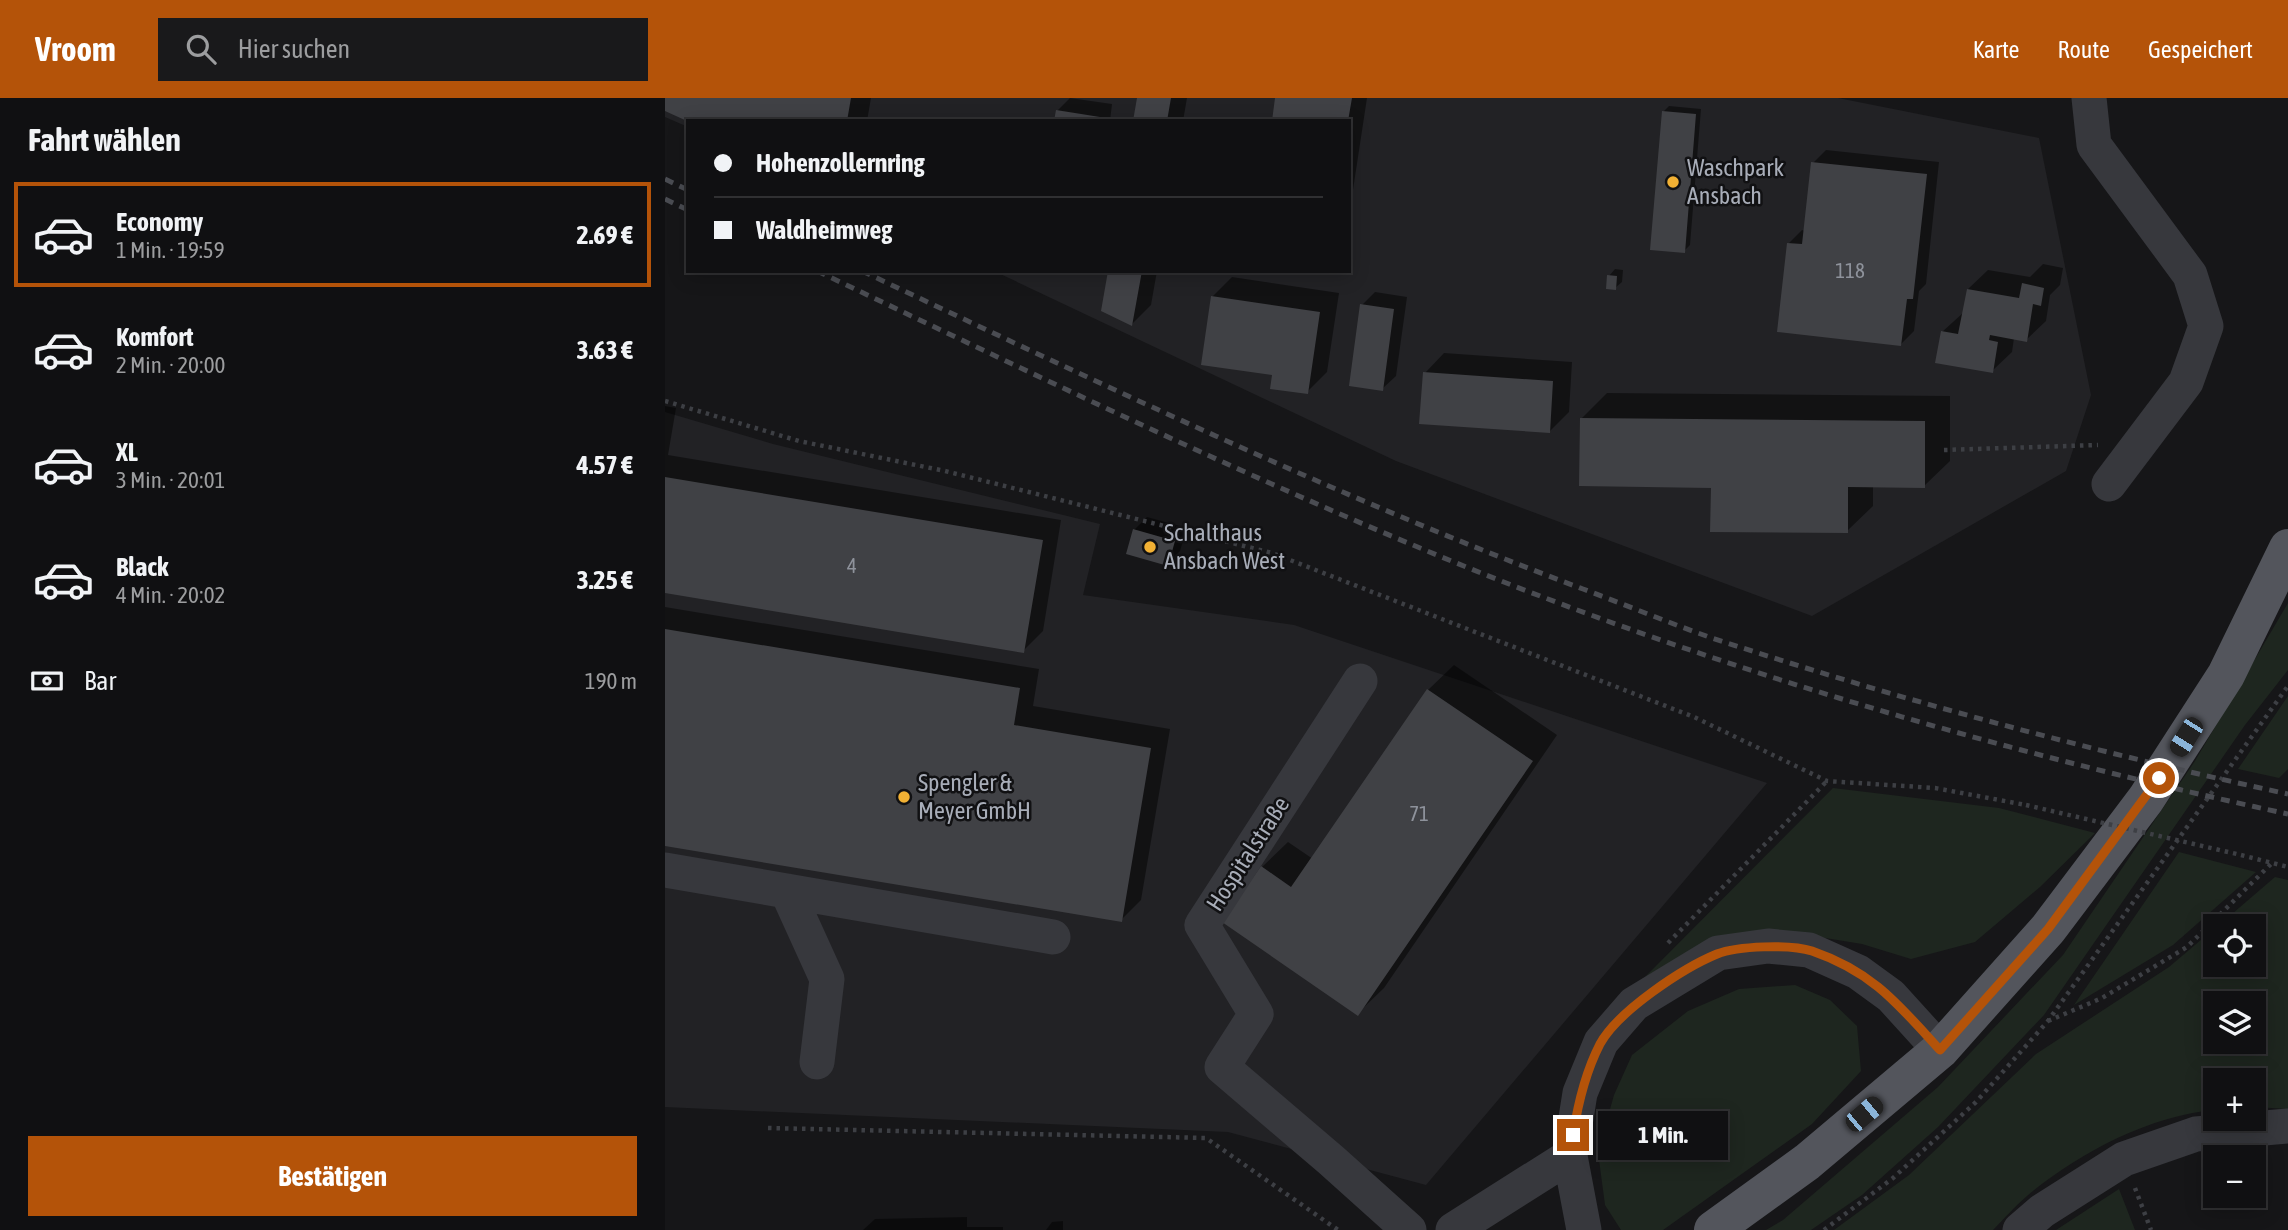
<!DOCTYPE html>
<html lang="de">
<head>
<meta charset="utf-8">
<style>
  :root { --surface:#101012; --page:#19191b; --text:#f1f3f6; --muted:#9c9d9f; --line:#303032; --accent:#b45309 }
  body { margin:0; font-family:"Asap Condensed",sans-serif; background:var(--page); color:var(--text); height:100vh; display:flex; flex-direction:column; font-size:26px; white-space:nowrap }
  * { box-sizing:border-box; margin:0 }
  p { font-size:23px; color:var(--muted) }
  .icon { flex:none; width:38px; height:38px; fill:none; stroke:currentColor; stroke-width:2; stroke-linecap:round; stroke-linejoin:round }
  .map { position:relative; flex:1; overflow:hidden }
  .drawer { display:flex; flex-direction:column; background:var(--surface); width:665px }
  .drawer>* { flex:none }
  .hud { position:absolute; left:21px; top:21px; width:665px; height:154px; border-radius:0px; box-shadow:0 4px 18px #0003,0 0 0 2px var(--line); display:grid; align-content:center; height:154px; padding:0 28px; background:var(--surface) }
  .tools { position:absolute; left:1538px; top:816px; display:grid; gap:14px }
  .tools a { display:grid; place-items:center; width:63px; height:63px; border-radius:0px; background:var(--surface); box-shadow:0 4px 18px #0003,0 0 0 2px var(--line); font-size:35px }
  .end { position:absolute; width:32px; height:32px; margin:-16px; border:9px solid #b45309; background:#fff; box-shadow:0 0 0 4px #fff }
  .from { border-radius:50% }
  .bubble { position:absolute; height:49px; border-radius:0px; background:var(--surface); box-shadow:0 4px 18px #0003,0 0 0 2px var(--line); font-size:23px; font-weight:700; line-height:49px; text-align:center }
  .car { position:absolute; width:21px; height:42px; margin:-21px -10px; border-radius:9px; box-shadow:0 0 5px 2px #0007; background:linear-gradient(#222 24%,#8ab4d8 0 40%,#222 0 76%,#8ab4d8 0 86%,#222 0) }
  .hud b { display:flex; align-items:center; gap:24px; height:66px; font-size:26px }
  .hud b+b { border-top:2px solid var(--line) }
  .hud i { width:18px; height:18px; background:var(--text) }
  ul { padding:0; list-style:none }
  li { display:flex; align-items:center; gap:21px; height:105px; margin:0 14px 10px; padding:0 14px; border:4px solid transparent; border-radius:0px }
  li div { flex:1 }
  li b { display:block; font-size:26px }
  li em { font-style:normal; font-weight:700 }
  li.active { border-color:var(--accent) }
  li>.icon { width:63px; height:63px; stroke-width:1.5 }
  h2 { padding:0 28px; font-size:32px; line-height:84px }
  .pay { display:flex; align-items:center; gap:18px; height:77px; padding:0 28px; font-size:26px }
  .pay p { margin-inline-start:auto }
  .button { display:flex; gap:14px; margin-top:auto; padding:14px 28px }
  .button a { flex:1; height:80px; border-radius:0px; background:var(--accent); color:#fff; font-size:28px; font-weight:700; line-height:80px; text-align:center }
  header { display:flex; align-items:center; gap:42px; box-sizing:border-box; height:98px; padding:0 35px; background:var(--accent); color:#fff }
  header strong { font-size:33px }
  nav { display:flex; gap:38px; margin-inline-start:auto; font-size:24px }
  .search { width:490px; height:63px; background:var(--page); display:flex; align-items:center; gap:18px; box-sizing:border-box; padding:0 24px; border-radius:0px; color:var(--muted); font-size:26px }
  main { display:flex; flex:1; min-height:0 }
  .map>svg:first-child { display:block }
  .built { fill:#222225 }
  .green { fill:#1e261f; fill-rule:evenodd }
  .shadow { fill:#0007 }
  .building { fill:#404145 }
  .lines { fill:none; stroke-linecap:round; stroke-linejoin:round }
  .path { stroke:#3d3f44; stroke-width:4.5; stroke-dasharray:3.5 5; stroke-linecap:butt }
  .minor { stroke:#37383d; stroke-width:35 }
  .major { stroke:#53555c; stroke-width:38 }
  .rail { stroke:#4a4c52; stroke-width:5; stroke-dasharray:9 7; stroke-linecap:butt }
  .path-bridge { stroke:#3d3f44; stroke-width:4.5; stroke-dasharray:3.5 5; stroke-linecap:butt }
  .route { stroke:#b45309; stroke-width:9 }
  .poi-dot { fill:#f2b134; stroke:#111113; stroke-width:2.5 }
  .labels { text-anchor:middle; stroke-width:5; stroke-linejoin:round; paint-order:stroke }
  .number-label { font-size:21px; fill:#8e929b }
  .poi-label { font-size:24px; fill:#a8adb8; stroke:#111113; text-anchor:start }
  .street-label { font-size:24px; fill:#a8adb8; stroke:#111113 }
</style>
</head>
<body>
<header>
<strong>Vroom</strong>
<div class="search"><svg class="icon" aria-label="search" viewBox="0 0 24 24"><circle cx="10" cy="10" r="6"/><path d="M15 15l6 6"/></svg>Hier suchen</div>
<nav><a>Karte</a><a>Route</a><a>Gespeichert</a></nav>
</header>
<main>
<section class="drawer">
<h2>Fahrt wählen</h2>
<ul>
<li class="active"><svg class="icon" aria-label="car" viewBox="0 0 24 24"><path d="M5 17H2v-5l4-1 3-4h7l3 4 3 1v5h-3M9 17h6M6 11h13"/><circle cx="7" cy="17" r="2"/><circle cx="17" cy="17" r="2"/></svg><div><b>Economy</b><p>1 Min. · 19:59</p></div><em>2.69 €</em></li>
<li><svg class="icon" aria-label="car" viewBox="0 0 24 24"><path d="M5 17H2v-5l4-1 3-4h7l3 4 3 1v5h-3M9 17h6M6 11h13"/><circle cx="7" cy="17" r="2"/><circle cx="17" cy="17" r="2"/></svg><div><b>Komfort</b><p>2 Min. · 20:00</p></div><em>3.63 €</em></li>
<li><svg class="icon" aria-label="car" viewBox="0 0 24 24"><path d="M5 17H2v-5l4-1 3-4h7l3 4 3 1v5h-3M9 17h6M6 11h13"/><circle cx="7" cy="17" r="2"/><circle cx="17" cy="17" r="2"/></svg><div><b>XL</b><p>3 Min. · 20:01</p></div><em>4.57 €</em></li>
<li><svg class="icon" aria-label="car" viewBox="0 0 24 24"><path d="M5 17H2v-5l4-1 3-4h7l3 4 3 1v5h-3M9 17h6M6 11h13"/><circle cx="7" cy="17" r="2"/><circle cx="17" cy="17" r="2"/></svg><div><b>Black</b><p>4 Min. · 20:02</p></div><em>3.25 €</em></li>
</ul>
<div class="pay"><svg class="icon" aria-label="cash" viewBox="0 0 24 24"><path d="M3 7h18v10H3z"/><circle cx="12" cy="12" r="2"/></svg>Bar<p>190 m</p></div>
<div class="button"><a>Bestätigen</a></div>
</section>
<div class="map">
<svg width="1623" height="1132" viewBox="0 0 1623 1132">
  <rect width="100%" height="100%" fill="#161618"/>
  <path class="built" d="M 0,0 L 1173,0 L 1374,40 L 1426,297 L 1401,373 L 1147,518 L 731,363 L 329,173 L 684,173 L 684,23 L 23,23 L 23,29 L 0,19 Z
    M 0,314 L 108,346 L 435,426 L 418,497 L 629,527 L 1102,685 L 761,1087 L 563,1034 L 0,1009 Z"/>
  <path class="green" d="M 1623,505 L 1623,572 L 1580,627 L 1379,917 L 1273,1029 L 1197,1097 L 1146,1132 L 1101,1132 L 1118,1122 L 1273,989 L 1398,857 L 1530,663 Z
    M 1623,598 L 1623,671 L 1614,680 L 1573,671 Z
    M 1168,690 L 1334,710 L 1430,735 L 1375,789 L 1310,844 L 1246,861 L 1197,846 L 1111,832 L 980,879 Z
    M 1514,754 L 1591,774 L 1508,847 L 1409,907 Z
    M 1610,779 L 1623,782 L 1623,1011 L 1589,1009 L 1589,982 L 1550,982 L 1550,1012 C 1485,1017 1412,1056 1362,1098 C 1350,1108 1339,1121 1328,1132 L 1169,1132 L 1244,1077 L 1371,956 L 1504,869 L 1550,830 L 1550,866 L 1589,866 L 1589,828 L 1553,828 ZM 1550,905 L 1589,905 L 1589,943 L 1550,943 Z
    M 1130,887 L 1165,902 L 1192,928 L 1196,973 L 1147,1026 L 998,1132 L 956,1132 L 940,1107 L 933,1054 L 949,997 L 967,957 L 1023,913 L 1074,891 Z
    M 1454,1091 L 1470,1132 L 1391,1132 Z"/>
  <path class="shadow" d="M 0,0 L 206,0 L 202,23 L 26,23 L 0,11 Z
    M 405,0 L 447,6 L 445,23 L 391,23 L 392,13 Z
    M 474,0 L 522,0 L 518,23 L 470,23 Z
    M 612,0 L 702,0 L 684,118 L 684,23 L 609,23 Z
    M 1004,8 L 1036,11 L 1025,147 L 1019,153 L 998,14 Z
    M 1161,52 L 1274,64 L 1261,186 L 1254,193 L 1249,233 L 1236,246 L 1124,145 L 1137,132 L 1140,133 L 1148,65 Z
    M 1378,166 L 1398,170 L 1395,187 L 1385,197 L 1381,223 L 1361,242 L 1349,240 L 1347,254 L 1327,273 L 1277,234 L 1299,214 L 1303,191 L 1323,172 L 1365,179 Z
    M 950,171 L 958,172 L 957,184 L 950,190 L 944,178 Z
    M 445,173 L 492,173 L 486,207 L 467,226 Z
    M 567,179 L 674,195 L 662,274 L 642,294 L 547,199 Z
    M 710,194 L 742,199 L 731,278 L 717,291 L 697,207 Z
    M 779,255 L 907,264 L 904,314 L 884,334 L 760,275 Z
    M 942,295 L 1285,298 L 1285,363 L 1259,388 L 1208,388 L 1208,408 L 1182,433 L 1047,388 L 916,321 Z
    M 0,308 L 11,310 L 3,357 L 396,422 L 378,533 L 358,553 L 0,493 Z
    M 482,419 L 522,430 L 515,453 L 502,466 L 469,432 Z
    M 0,509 L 374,571 L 368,608 L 505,631 L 476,802 L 456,822 L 0,746 Z
    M 789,567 L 892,637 L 719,890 L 693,915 L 597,769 L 623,744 L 648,761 L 763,592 Z
    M 302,1119 L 302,1129 L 338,1129 L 338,1132 L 198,1132 L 210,1121 Z
    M 398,1123 L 398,1132 L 381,1132 L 387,1124 Z"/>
  <path class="building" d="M 0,0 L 186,0 L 182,23 L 22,23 L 0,13 Z
    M 472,0 L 506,0 L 502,23 L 468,23 Z
    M 610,0 L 687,0 L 683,23 L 607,23 Z
    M 391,12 L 435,19 L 435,23 L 389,23 Z
    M 997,13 L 1031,16 L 1020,155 L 985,152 Z
    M 1146,64 L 1262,76 L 1248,201 L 1242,201 L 1236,248 L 1112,234 L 1122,145 L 1137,146 Z
    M 443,173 L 477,173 L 467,228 L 436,213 Z
    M 942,177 L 952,178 L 951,192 L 941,191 Z
    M 1357,185 L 1379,190 L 1376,208 L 1368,206 L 1362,244 L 1325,237 L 1324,242 L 1333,244 L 1328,275 L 1270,265 L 1276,233 L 1293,236 L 1302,191 L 1354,200 Z
    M 546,198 L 655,214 L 643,296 L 605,291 L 607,277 L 536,267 Z
    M 695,206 L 729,211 L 718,293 L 684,288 Z
    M 758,274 L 888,283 L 885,335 L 754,326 Z
    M 915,320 L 1260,323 L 1260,390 L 1183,389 L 1183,435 L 1045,434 L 1046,390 L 914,388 Z
    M 0,379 L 378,442 L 359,555 L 0,495 Z
    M 468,431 L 510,443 L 503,468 L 461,456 Z
    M 0,531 L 355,590 L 349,627 L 486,650 L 457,824 L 0,748 Z
    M 762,591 L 868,663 L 693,918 L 557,824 L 596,768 L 626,789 Z"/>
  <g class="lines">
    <path class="path" d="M 0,303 L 134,343 L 280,373 L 607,455 L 1029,619 L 1162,683 L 1270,690 L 1361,707
      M 1279,352 L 1433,347
      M 1576,757 L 1623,769
      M 1003,845 L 1162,683
      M 1383,923 L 1437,900 L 1522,849 L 1608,764
      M 103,1030 L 541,1040 L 673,1132
      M 1470,1090 L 1486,1132
      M 1159,1132 L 1228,1080 L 1311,1004 L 1383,923 L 1623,588"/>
    <path class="minor" d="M 1424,0 L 1429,47 L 1525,177 L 1541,228 L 1521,284 L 1444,386
      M 695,583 L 537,827 L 591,916 L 557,969 L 666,1062 L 744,1132
      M 0,772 L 388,839
      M 122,793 L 162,881 L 152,964
      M 788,1132 L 905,1058
      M 919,1132 L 905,1058 L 915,995 L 936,944 L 969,906 L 1053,855 L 1103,848 L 1144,852 L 1193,874 L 1226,898 L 1275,952
      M 1355,1132 L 1377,1113 L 1459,1061 L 1531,1036 L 1623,1028"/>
    <path class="major" d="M 1048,1132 L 1142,1064 L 1275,952 L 1383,831 L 1481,701 L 1561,577 L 1623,450"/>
    <path class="rail" d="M 0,81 L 23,92
      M 0,101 L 23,112
      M 152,173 C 373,278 594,386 821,477 C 1081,580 1350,657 1623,716
      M 197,173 C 434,285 672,399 918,491 C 961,507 1004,525 1047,540 C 1235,602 1429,654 1623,696"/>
    <path class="path-bridge" d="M 1361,707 L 1576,757"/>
  </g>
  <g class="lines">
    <path class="route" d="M 908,1037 C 913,1005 920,975 935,946 C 953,913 1018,870 1052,856 C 1072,848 1126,846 1147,853 C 1208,874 1233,906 1275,952 L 1383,831 L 1494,680"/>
  </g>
  <g class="poi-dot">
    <circle cx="1008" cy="84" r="7"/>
    <circle cx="485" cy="449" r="7"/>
    <circle cx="239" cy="699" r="7"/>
  </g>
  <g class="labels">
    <g class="number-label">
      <text x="1185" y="180">118</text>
      <text x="187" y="475">4</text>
      <text x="754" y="723">71</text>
    </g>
    <g class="poi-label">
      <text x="1022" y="78">Waschpark<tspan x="1022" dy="28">Ansbach</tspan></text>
      <text x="499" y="443">Schalthaus<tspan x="499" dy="28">Ansbach West</tspan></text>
      <text x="253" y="693">Spengler &amp;<tspan x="253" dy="28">Meyer GmbH</tspan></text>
    </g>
    <g class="street-label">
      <text transform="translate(583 756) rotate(-57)" y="8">Hospitalstraße</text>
    </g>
  </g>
</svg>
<div class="tools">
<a><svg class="icon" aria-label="locate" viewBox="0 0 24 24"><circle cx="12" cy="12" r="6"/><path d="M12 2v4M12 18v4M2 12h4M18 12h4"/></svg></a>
<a><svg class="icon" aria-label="layers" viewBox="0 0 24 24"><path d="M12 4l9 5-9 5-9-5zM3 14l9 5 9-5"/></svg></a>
<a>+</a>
<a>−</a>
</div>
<i class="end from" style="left:1494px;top:680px"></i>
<i class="end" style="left:908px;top:1037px"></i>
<div class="bubble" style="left:933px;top:1013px;width:130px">1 Min.</div>
<i class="car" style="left:1521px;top:639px;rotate:212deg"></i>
<i class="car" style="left:1199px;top:1016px;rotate:50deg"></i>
<div class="hud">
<b><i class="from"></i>Hohenzollernring</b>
<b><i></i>Waldheimweg</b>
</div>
</div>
</main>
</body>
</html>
